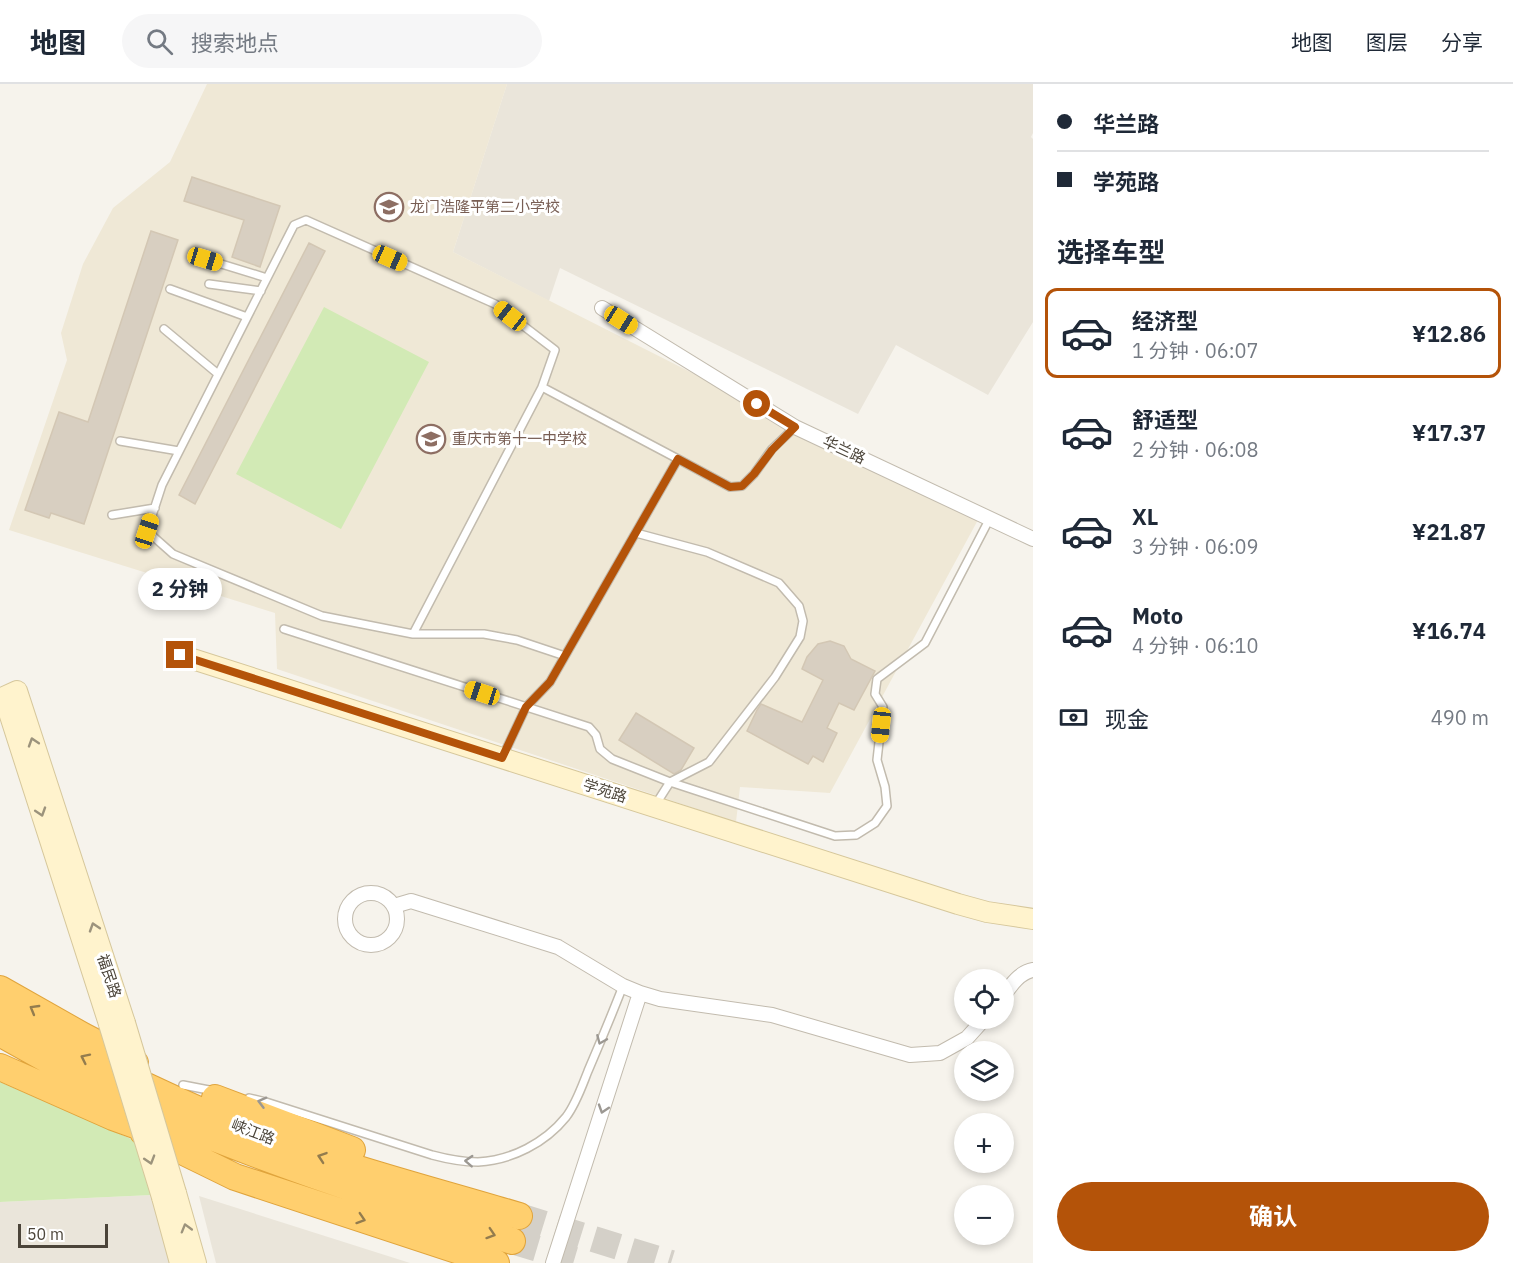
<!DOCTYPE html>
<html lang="zh">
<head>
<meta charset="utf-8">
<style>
  :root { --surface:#fff; --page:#f6f6f7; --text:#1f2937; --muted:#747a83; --line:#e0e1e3; --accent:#b45309 }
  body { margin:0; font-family:"IBM Plex Sans","Noto Sans SC",sans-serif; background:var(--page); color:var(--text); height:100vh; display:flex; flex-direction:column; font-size:22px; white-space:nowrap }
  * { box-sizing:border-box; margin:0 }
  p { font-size:20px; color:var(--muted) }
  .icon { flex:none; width:33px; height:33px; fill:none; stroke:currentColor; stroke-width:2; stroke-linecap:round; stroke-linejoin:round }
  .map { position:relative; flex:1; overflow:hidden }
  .side { display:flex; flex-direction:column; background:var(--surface); width:480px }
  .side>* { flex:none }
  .guide { display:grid; align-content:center; height:132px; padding:0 24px; background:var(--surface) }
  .fabs { position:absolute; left:954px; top:885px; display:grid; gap:12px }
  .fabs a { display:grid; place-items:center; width:60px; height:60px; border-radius:50%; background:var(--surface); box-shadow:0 3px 9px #0003; font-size:30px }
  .scale { position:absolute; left:18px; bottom:15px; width:90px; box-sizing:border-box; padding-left:6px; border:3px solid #4b4439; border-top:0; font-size:16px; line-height:21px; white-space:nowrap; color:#4b4439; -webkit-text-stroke:4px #fff; paint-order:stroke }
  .end { position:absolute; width:27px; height:27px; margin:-14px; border:8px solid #b45309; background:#fff; box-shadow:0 0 0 3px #fff }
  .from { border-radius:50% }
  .bubble { position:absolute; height:42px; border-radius:21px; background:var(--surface); box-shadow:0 3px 9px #0003; font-size:20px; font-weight:700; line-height:42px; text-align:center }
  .car { position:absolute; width:18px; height:36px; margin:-18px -9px; border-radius:8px; box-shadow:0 0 4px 2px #0007; background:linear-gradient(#f5c518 24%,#345 0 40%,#f5c518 0 76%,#345 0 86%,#f5c518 0) }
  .guide b { display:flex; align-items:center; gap:21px; height:57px; font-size:22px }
  .guide b+b { border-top:2px solid var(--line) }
  .guide i { width:15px; height:15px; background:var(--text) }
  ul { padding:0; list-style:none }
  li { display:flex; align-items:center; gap:18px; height:90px; margin:0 12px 9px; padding:0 12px; border:3px solid transparent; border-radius:12px }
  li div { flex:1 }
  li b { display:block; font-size:22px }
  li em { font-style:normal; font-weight:700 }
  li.selected { border-color:var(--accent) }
  li>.icon { width:54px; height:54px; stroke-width:1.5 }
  h2 { padding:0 24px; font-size:27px; line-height:72px }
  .pay { display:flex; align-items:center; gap:15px; height:66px; padding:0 24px; font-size:22px }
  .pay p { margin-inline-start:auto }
  .primary-button { display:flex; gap:12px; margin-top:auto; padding:12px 24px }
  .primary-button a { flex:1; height:69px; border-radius:36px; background:var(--accent); color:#fff; font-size:24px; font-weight:700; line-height:69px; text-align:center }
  header { display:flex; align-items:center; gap:36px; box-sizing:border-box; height:84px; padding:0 30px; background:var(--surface); border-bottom:2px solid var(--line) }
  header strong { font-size:28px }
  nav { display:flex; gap:33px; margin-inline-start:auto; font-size:21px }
  .search { width:420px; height:54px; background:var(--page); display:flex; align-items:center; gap:15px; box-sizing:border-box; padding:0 21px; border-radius:33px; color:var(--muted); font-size:22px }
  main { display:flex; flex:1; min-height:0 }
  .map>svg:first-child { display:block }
  .residential { fill:#eae5da }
  .education { fill:#efe8d6 }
  .green { fill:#d2eab5 }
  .building { fill:#d8cfc1; stroke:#d3c7b4; stroke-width:1.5 }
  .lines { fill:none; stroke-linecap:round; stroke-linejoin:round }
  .highway-tunnel { stroke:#d4d0c8; stroke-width:26; stroke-dasharray:26 13; stroke-linecap:butt }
  .lane-casing { stroke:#c2bbae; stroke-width:10 }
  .street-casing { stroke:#c2bbae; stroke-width:16 }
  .secondary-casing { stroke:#d6c79b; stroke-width:22 }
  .highway-casing { stroke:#e0a43c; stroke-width:28 }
  .lane { stroke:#fff; stroke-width:7 }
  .street { stroke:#fff; stroke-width:14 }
  .secondary { stroke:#fff3cd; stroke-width:20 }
  .highway { stroke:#ffcf6e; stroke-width:26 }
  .secondary-bridge-casing { stroke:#d6c79b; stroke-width:22; stroke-linecap:butt }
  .secondary-bridge { stroke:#fff3cd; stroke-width:20 }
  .oneway { stroke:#9c937c }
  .oneway2 { stroke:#937c4e }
  .oneway3 { stroke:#9c9892 }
  .route { stroke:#b45309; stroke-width:8 }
  .labels { text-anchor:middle; stroke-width:6; stroke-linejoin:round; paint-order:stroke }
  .education-label { font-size:15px; fill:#785e54; stroke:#fff; text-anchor:start }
  .street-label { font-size:15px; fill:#4b4439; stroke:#fff }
</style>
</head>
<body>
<header>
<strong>地图</strong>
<div class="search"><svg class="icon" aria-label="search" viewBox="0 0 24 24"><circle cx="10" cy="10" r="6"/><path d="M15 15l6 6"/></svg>搜索地点</div>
<nav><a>地图</a><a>图层</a><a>分享</a></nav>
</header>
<main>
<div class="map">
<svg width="1033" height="1179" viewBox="0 0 1033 1179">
  <rect width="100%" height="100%" fill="#f6f3ec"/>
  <path class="residential" d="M 507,0 L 1033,0 L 1033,49 L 1031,53 L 1033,55 L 1033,238 L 988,311 L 896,261 L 858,330 L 560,184 L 549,217 L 453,168 Z
    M 152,1111 L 172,1179 L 0,1179 L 0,1118 Z
    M 199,1112 L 410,1179 L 216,1179 Z"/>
  <path class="education" d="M 207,0 L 507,0 L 453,168 L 979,434 L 830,709 L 740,703 L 736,738 L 277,585 L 275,529 L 9,446 L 67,276 L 61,249 L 83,180 L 113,124 L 170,78 Z"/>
  <path class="green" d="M 324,223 L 429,278 L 341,445 L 236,390 Z
    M 0,998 L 136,1057 L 152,1111 L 0,1118 Z"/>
  <path class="building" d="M 192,93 L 280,122 L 260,183 L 232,173 L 244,136 L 184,117 Z
    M 151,147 L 178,156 L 84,440 L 51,429 L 49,434 L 25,426 L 59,328 L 88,338 Z
    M 309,159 L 325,167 L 195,420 L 179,411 Z
    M 830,557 L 844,562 L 851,575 L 875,587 L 854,626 L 839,619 L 827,644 L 837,649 L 823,678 L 813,672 L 808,680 L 747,647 L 757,626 L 761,620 L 802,638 L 823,596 L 802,585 L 807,573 L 818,560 Z
    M 636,629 L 694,664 L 681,686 L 674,690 L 619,656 Z"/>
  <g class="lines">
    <path class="highway-tunnel" d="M 519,1132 L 671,1179
      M 512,1157 L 585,1179"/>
    <g class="lane-casing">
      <path id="lane" d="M 205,175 L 267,194
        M 209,200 L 261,207
        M 170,205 L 247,233
        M 164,245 L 218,290
        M 120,357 L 179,367
        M 112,431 L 155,424
        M 284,545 L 589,643 L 596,651 L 600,665 L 612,675 L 670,698 L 709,678 L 775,593 L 800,553 L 803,537 L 799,522 L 779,499 L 707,468 L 636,449
        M 413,550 L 322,532 L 173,470 L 147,447 L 162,401 L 294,141 L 306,136 L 495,220 L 555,266 L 542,303
        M 565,572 L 517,556 L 484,550 L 413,550 L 542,303 L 678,375
        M 503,672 L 526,623 L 550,598 L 678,375 L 730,403 L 742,402 L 754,390 L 772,365 L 795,343
        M 656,720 L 670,698 L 835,752 L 856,751 L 875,739 L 887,722 L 885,703 L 877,676 L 883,623 L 875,610 L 877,595 L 925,559 L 990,434
        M 183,1001 L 214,1007
        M 249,1014 L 266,1018 L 432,1071 C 447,1075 463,1078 478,1078 C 512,1076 545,1059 566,1033 C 576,1020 582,1002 588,987 C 600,959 612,930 623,902"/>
    </g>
    <g class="street-casing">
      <path id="street" d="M 602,224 L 795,343 L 1033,455
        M345 835a26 26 0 1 1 52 0a26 26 0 1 1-52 0Z
        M 394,822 L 411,817 L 558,863 L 623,902 L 640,909 L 660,915 L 772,931 L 910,971 L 940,969 L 967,954 L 985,934
        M 1004,911 C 1011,901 1020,888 1033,886
        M 553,1179 L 640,909"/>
    </g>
    <g class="secondary-casing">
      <path id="secondary" d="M 180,571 L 958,820 L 987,828 L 1033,835
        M 109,940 L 4,613 L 17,607 L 125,939
        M 176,1109 L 196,1179
        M 162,1113 L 180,1179"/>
    </g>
    <g class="highway-casing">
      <path id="highway" d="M 0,905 L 83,952 L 135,979
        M 0,928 C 47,956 96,980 146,1002 C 205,1030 265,1055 327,1075 C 391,1096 456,1113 519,1132
        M 0,949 C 55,981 112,1010 170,1036 C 281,1083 397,1119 512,1157
        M 0,983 L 113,1033 L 160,1050
        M 215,1014 L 352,1066
        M 143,1048 L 235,1093 L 496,1179"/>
    </g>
    <use href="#lane" class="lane"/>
    <use href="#street" class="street"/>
    <use href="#secondary" class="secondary"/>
    <use href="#highway" class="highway"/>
    <g class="secondary-bridge-casing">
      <path id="secondary-bridge" d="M 125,939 L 176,1109
        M 109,940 L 162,1113"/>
    </g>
    <use href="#secondary-bridge" class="secondary-bridge"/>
  </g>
  <defs><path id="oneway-chevron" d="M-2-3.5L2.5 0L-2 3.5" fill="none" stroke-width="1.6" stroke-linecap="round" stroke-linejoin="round" transform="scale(1.5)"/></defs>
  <g class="oneway">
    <use href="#oneway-chevron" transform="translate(33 658) rotate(-108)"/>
    <use href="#oneway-chevron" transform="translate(41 728) rotate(72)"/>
    <use href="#oneway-chevron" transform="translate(94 843) rotate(-108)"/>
    <use href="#oneway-chevron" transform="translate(150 1076) rotate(73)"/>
    <use href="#oneway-chevron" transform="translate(186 1144) rotate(-106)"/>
  </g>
  <g class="oneway2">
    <use href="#oneway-chevron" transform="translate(34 925) rotate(-150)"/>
    <use href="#oneway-chevron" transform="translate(85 974) rotate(-154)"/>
    <use href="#oneway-chevron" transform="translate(322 1073) rotate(-161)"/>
    <use href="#oneway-chevron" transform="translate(361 1135) rotate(18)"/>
    <use href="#oneway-chevron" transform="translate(491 1150) rotate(18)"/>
  </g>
  <g class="oneway3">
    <use href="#oneway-chevron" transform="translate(601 956) rotate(113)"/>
    <use href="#oneway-chevron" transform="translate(262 1018) rotate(-165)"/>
    <use href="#oneway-chevron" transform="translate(603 1025) rotate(108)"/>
    <use href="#oneway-chevron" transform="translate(469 1077) rotate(-177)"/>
  </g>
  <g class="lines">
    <path class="route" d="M 180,571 L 502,674 L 526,623 L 550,598 L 678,375 L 730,403 L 742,402 L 754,390 L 772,366 L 795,343 L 757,320"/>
  </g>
  <defs>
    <g id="school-ring" transform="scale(1.5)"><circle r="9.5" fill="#fff" stroke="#8d6e63" stroke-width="1.5"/><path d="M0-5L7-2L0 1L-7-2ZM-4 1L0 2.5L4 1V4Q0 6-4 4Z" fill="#8d6e63"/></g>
  </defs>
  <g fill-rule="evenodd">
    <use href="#school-ring" x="389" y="123"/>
    <use href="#school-ring" x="431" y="355"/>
  </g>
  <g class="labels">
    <g class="education-label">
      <text x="410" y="128">龙门浩隆平第二小学校</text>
      <text x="452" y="360">重庆市第十一中学校</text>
    </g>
    <g class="street-label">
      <text transform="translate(844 366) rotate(25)" y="5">华兰路</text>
      <text transform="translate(605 707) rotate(18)" y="5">学苑路</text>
      <text transform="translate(109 892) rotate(72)" y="5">福民路</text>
      <text transform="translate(253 1048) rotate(21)" y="5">峡江路</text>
    </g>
  </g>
</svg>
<div class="fabs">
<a><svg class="icon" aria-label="locate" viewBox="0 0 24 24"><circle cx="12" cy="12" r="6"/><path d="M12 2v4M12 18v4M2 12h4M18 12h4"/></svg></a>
<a><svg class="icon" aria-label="layers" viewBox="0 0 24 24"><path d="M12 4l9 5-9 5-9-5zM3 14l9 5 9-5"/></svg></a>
<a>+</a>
<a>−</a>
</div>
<div class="scale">50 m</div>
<i class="end from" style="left:757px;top:320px"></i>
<i class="end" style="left:180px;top:571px"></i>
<div class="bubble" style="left:138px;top:484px;width:84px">2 分钟</div>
<i class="car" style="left:390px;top:174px;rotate:114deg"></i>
<i class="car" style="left:205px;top:175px;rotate:107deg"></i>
<i class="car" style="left:510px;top:232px;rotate:308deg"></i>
<i class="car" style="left:621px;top:236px;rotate:122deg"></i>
<i class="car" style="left:147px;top:447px;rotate:18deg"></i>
<i class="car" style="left:482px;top:609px;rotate:288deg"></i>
<i class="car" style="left:881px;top:641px;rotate:186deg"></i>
</div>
<section class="side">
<div class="guide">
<b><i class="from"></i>华兰路</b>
<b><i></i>学苑路</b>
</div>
<h2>选择车型</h2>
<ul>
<li class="selected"><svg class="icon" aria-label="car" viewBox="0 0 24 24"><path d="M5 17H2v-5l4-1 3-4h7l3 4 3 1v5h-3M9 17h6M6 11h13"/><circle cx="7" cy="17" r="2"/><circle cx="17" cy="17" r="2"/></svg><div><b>经济型</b><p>1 分钟 · 06:07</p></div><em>¥12.86</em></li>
<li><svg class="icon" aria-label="car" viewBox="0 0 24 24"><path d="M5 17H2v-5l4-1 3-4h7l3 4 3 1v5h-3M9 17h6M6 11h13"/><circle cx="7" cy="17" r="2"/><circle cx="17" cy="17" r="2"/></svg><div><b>舒适型</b><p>2 分钟 · 06:08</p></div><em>¥17.37</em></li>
<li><svg class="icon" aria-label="car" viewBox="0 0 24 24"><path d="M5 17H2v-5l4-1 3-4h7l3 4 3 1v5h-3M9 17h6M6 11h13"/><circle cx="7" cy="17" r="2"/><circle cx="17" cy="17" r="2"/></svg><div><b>XL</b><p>3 分钟 · 06:09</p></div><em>¥21.87</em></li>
<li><svg class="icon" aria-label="car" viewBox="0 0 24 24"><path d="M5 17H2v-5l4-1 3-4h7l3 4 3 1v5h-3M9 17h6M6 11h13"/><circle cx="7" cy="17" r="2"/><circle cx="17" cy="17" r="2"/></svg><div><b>Moto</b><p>4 分钟 · 06:10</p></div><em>¥16.74</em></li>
</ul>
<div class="pay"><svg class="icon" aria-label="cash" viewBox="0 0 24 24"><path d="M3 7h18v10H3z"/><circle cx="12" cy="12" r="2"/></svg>现金<p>490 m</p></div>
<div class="primary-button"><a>确认</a></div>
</section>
</main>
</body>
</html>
